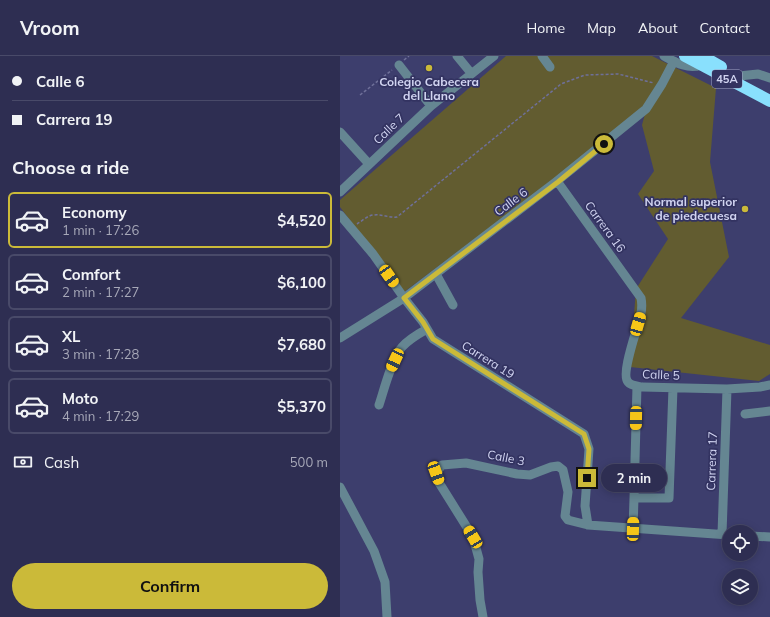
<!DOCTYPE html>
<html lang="en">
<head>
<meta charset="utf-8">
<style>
  :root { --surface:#2e2e52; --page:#3a3a5c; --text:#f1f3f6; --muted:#a7a8b8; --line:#494a69; --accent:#cbba39 }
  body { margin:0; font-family:Mulish,sans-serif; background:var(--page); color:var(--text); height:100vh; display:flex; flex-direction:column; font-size:15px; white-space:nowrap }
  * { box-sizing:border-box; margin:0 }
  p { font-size:13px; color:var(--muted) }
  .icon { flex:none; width:22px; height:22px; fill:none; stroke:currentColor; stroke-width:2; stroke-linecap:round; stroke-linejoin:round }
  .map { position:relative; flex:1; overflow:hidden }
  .drawer { display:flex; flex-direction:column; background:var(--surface); width:340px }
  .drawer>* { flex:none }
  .hud { display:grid; align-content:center; height:88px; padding:0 12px; background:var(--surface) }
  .fabs { position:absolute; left:382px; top:469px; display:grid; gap:8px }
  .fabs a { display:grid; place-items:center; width:36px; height:36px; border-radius:50%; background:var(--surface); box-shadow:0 2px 10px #0003,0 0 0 1px var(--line); font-size:20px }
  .end { position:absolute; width:18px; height:18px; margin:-9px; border:5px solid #cbba39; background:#111; box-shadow:0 0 0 2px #111 }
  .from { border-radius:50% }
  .bubble { position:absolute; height:28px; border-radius:14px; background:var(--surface); box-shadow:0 2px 10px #0003,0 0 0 1px var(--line); font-size:13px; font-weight:700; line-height:28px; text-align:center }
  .car { position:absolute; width:12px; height:24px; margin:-12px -6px; border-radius:5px; box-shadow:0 0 3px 1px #0007; background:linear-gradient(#f5c518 24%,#345 0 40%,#f5c518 0 76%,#345 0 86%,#f5c518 0) }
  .hud b { display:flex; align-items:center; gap:14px; height:38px; font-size:15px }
  .hud b+b { border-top:1px solid var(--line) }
  .hud i { width:10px; height:10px; background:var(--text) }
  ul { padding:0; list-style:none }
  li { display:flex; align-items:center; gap:12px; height:56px; margin:0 8px 6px; padding:0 4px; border:2px solid var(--line); border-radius:6px }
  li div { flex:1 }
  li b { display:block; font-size:15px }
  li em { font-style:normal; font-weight:700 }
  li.current { border-color:var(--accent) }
  li>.icon { width:36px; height:36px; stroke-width:1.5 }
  h2 { padding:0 12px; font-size:18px; line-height:48px }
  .pay { display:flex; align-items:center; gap:10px; height:44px; padding:0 12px; font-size:15px }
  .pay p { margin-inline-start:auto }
  .primary-button { display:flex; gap:8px; margin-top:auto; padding:8px 12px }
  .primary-button a { flex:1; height:46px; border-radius:24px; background:var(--accent); color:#111; font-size:16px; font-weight:700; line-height:46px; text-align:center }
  header { display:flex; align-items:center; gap:24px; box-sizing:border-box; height:56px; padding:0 20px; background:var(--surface); border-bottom:1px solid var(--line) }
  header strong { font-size:19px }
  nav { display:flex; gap:22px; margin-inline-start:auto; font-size:14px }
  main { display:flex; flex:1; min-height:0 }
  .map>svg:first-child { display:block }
  .green { fill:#625c30 }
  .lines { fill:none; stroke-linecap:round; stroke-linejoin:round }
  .path { stroke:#6f7099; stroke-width:1.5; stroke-dasharray:3 2; stroke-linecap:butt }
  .minor { stroke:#658692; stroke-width:9 }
  .highway { stroke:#89e0fd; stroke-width:12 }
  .route { stroke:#cbba39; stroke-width:5 }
  .poi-dot { fill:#cbba39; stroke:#333361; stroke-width:1.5 }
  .labels { text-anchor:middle; stroke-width:3.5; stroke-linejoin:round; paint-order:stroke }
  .shield { fill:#333361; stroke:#a2a4c6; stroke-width:1 }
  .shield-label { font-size:11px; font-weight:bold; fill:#d1d4f1 }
  .poi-label { font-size:12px; font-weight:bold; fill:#d1d4f1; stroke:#333361 }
  .street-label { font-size:12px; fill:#d1d4f1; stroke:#333361 }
</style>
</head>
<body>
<header>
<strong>Vroom</strong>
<nav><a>Home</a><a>Map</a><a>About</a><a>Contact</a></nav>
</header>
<main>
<section class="drawer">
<div class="hud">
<b><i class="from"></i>Calle 6</b>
<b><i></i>Carrera 19</b>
</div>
<h2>Choose a ride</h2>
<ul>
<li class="current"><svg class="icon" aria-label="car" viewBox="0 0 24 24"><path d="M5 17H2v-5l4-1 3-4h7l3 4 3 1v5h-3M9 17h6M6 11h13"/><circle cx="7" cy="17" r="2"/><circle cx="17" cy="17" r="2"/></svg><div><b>Economy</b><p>1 min · 17:26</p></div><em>$4,520</em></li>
<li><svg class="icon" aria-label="car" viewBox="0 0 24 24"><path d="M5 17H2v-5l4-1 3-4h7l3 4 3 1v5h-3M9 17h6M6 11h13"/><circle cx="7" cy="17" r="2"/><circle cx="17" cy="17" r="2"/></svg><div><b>Comfort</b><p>2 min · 17:27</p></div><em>$6,100</em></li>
<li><svg class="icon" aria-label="car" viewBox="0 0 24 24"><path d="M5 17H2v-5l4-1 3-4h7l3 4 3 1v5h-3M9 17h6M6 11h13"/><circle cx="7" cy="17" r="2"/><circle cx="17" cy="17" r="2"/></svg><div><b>XL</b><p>3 min · 17:28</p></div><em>$7,680</em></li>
<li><svg class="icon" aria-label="car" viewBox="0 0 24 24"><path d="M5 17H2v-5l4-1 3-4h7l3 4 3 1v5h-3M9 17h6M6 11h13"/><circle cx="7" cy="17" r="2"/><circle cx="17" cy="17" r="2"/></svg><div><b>Moto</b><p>4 min · 17:29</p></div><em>$5,370</em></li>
</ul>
<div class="pay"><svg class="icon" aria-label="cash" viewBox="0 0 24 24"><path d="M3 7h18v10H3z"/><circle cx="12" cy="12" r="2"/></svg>Cash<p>500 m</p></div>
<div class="primary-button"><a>Confirm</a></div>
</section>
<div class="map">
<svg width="430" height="561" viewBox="0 0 430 561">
  <rect width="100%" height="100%" fill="#3d3e6d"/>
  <path class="green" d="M 166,0 L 312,0 L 376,32 L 370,106 L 389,201 L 341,262 L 430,289 L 430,318 L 419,325 L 290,311 L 296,233 L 328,183 L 298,138 L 314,115 L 302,69 L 306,54 L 64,236 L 0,151 L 0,144 Z"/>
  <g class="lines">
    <path class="path" d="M 64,4 L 69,0
      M 20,39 L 52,14
      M 17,168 C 22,165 28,159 34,159 C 42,158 49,162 57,161 L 221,28 L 245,19 L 278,18 L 314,27"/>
    <path class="minor" d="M 117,0 L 131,17
      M 202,0 L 210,11
      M 324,0 C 335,6 348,14 361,9
      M 59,9 L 91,50
      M 399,20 L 418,18 L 430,22
      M 0,76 L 29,108
      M 217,125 L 301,242 C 302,247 302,252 301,257 C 299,269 280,318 288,326 C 291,330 298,330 302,331 L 387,333 L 420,331 L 430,329
      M 0,136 L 91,50 L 154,0
      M 0,159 L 33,198 L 64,242 L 83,266 L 93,283 L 244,378 L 249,393 L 245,450 L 248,469
      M 96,218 L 113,249
      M 0,282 L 64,242 L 217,125 L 306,53 L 322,28 L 334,5
      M 297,330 L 294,442 L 329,442 L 333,332
      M 39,349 C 44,334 52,302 62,291 C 69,283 78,278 87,273
      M 405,358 L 430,355
      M 0,431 L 34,495 L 45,526 L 47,561
      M 293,473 L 294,442
      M 382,478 L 387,333
      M 411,480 L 430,481
      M 143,561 L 140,544 L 138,516 L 139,503 L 133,481 L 98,425 L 96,417 L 102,409 L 126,407 L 177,418 L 190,419 L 211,411 L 218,410 L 223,414 L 228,436 L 225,460 L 228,464 L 248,469 L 389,479"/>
    <path class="highway" d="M 345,0 L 430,45
      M 362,0 L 381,11"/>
  </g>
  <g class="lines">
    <path class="route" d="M 247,422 L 249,393 L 244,378 L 93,283 L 83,266 L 64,242 L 218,126 L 264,88"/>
  </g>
  <g class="poi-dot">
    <circle cx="89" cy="12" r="4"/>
    <circle cx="405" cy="153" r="4"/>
  </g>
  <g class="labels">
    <rect class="shield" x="372" y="14" width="30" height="18" rx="3"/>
    <g class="shield-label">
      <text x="387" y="27">45A</text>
    </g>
    <g class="poi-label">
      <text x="89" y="30">Colegio Cabecera<tspan x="89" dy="14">del Llano</tspan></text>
      <text x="397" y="150" text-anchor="end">Normal superior<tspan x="397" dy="14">de piedecuesa</tspan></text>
    </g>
    <g class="street-label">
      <text transform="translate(49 73) rotate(-44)" y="4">Calle 7</text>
      <text transform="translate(171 146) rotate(-37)" y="4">Calle 6</text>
      <text transform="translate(265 171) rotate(54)" y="4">Carrera 16</text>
      <text transform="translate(148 304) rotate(32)" y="4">Carrera 19</text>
      <text transform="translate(321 319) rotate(2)" y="4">Calle 5</text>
      <text transform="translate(166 402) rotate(11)" y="4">Calle 3</text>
      <text transform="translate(372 405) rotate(-88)" y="4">Carrera 17</text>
    </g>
  </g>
</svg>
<div class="fabs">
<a><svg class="icon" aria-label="locate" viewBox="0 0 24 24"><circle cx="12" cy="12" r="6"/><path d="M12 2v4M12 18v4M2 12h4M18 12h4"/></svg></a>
<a><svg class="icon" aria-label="layers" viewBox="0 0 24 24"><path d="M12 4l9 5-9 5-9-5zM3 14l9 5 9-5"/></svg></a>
</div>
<i class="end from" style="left:264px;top:88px"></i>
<i class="end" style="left:247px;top:422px"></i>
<div class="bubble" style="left:261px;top:408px;width:66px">2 min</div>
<i class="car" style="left:49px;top:220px;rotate:145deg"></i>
<i class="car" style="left:298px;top:268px;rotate:16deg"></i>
<i class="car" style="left:55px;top:304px;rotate:205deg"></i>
<i class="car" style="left:296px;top:362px;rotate:181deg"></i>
<i class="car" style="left:96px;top:417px;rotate:160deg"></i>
<i class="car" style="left:293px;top:473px;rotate:2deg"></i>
<i class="car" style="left:133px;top:481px;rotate:329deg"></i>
</div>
</main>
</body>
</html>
